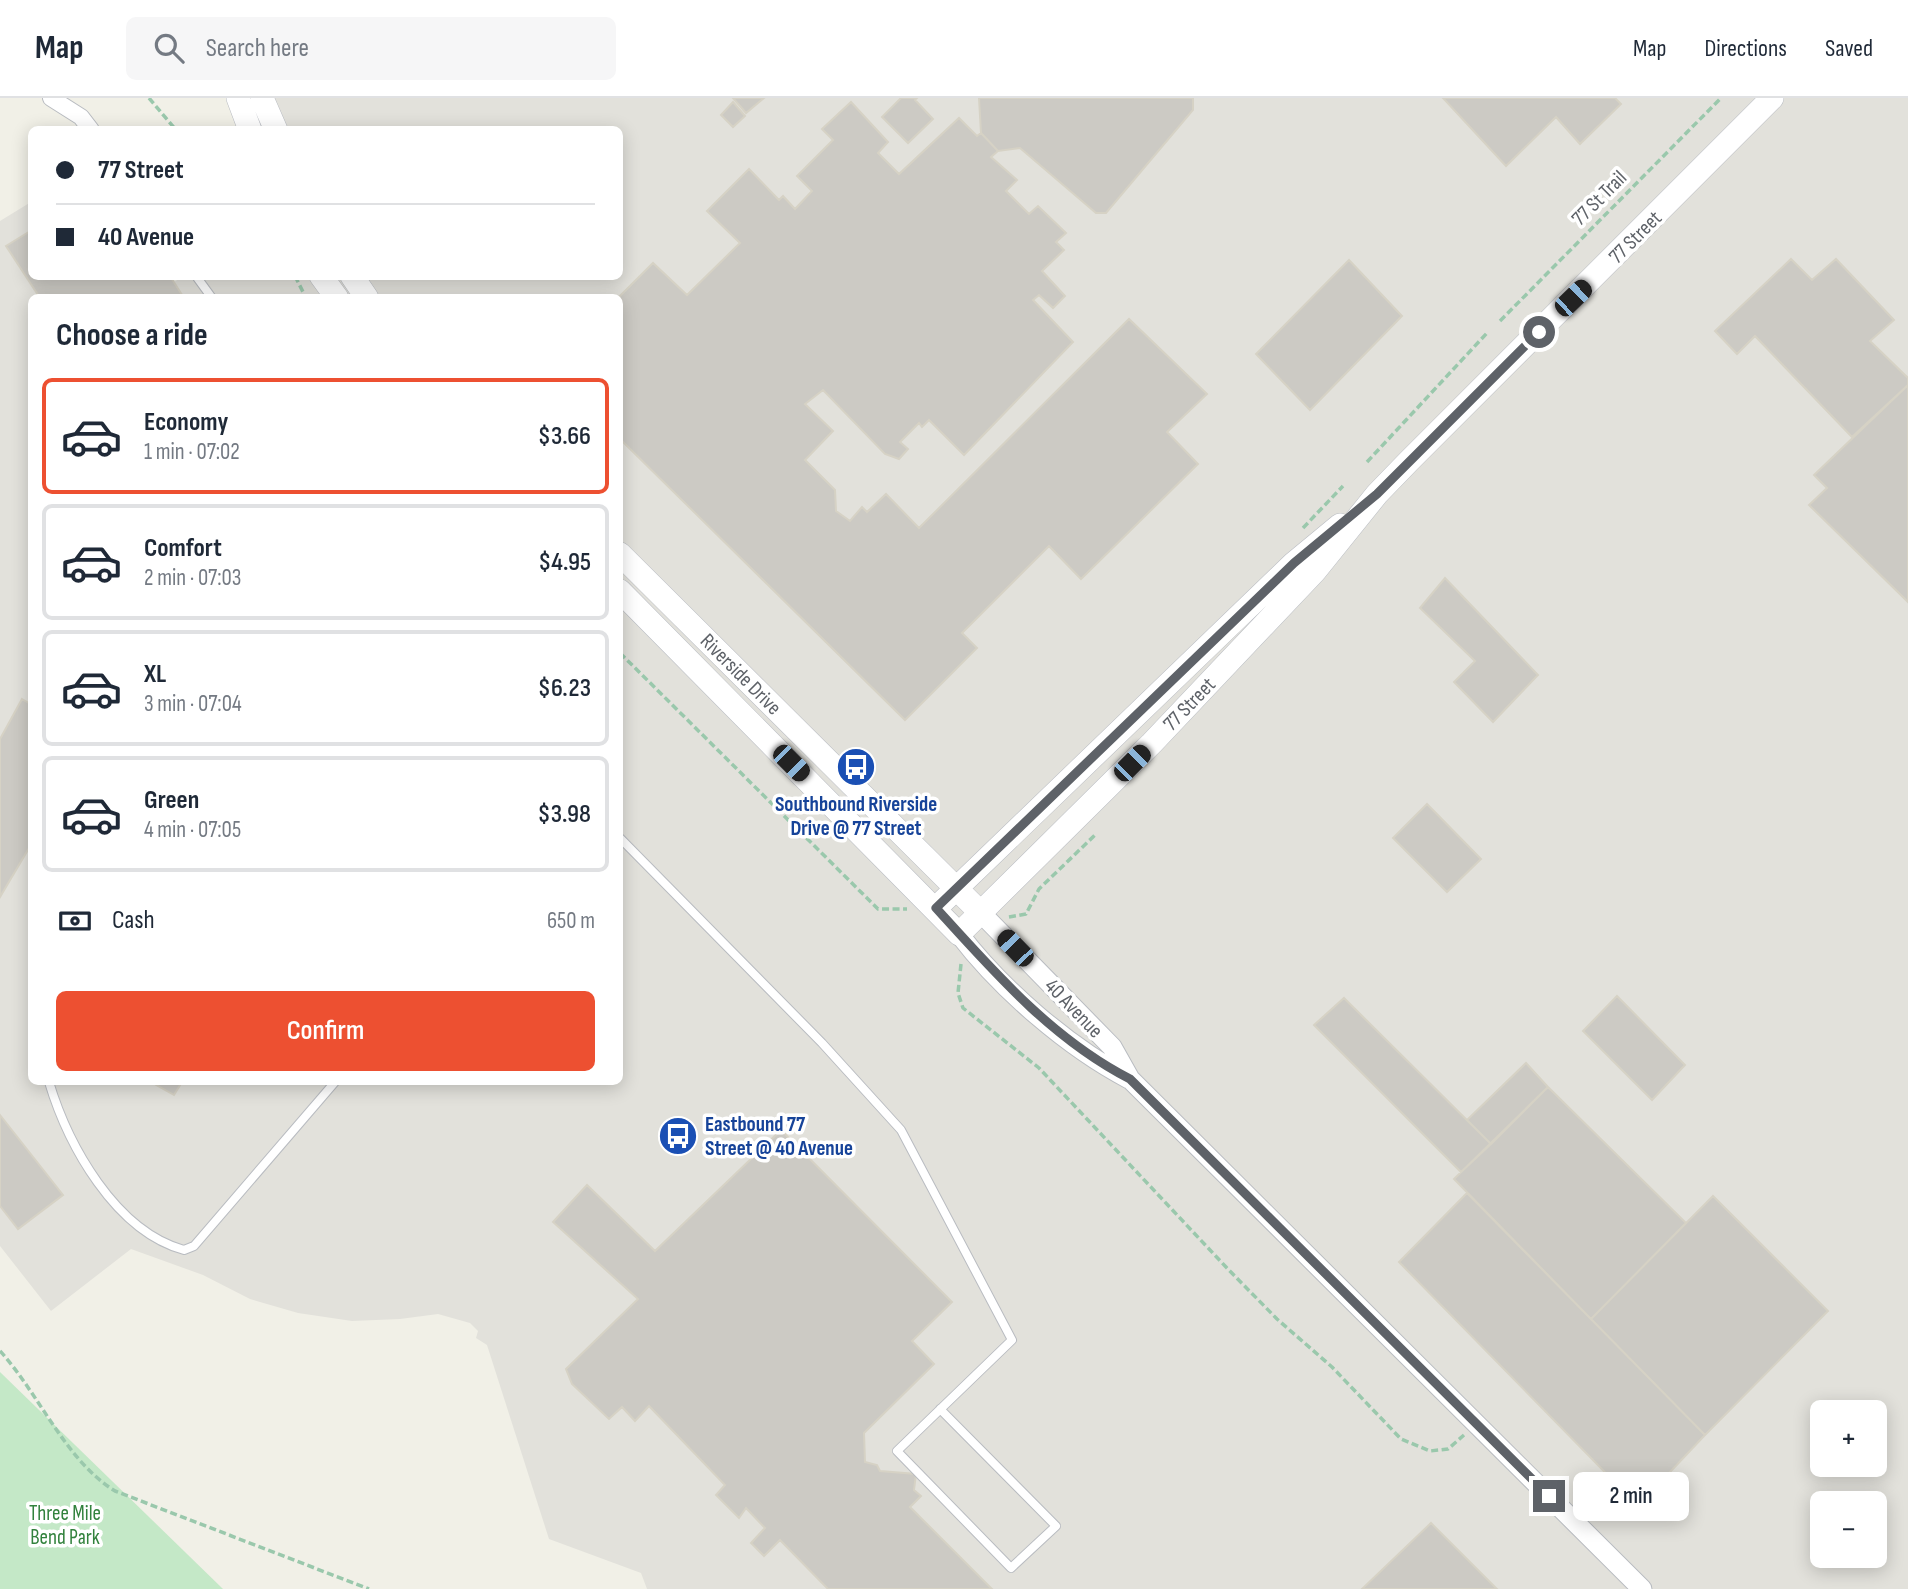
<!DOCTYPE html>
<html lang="en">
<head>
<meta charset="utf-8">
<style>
  :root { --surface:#fff; --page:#f6f6f7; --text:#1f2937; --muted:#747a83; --line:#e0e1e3; --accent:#ed5031 }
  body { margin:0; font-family:"Sofia Sans Condensed",sans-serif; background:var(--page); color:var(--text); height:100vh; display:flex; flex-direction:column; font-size:26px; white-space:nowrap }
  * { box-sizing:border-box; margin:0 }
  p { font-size:23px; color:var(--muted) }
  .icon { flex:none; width:38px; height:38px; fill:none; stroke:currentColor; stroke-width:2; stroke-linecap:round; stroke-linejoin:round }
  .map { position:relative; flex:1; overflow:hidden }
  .sheet { position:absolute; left:28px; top:196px; width:595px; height:791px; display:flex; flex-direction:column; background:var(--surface); border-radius:10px; box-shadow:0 4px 18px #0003 }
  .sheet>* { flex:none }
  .guide { position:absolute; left:28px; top:28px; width:595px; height:154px; border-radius:10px; box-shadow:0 4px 18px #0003; display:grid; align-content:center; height:154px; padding:0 28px; background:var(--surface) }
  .buttons { position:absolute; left:1810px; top:1302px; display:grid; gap:14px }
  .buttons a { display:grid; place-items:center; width:77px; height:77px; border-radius:10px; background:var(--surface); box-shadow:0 4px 18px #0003; font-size:35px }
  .end { position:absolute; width:32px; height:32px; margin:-16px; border:9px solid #5e6268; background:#fff; box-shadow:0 0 0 4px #fff }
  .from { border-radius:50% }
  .bubble { position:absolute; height:49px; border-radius:10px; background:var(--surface); box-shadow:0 4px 18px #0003; font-size:23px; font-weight:600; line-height:49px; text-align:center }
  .car { position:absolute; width:21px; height:42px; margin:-21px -10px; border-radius:9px; box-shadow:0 0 5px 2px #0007; background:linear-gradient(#222 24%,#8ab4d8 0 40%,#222 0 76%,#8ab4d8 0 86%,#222 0) }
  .guide b { display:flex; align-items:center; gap:24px; height:66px; font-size:26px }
  .guide b+b { border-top:2px solid var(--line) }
  .guide i { width:18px; height:18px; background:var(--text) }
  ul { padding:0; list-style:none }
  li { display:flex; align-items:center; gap:21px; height:116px; margin:0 14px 10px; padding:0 14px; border:4px solid var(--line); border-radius:10px }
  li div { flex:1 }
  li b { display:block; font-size:26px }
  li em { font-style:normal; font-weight:600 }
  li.current { border-color:var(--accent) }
  li>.icon { width:63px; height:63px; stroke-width:1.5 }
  h2 { padding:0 28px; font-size:32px; line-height:84px }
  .pay { display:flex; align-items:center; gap:18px; height:77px; padding:0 28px; font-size:26px }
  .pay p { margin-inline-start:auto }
  .cta { display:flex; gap:14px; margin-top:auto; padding:14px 28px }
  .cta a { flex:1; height:80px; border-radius:10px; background:var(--accent); color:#fff; font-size:28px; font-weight:600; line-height:80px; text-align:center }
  header { display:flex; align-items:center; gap:42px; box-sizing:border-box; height:98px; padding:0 35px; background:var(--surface); border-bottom:2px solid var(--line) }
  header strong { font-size:33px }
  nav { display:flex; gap:38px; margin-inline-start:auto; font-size:24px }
  .search { width:490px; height:63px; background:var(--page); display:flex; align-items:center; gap:18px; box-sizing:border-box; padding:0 24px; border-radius:10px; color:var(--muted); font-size:26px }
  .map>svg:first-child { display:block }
  .industrial { fill:#e2e1db; fill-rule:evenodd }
  .green { fill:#c4e8c7 }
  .building { fill:#cccac4; stroke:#d6d2c5; stroke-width:2 }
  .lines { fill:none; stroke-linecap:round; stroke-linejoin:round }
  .service-casing { stroke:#b9bcc1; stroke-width:10 }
  .minor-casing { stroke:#b9bcc1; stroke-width:18 }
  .tertiary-casing { stroke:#b9bcc1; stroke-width:21 }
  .secondary-casing { stroke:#babdc3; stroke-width:24 }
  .path { stroke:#9ac8ac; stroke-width:3.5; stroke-dasharray:7 3.5; stroke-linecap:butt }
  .service { stroke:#fff; stroke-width:8 }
  .minor { stroke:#fff; stroke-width:16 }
  .tertiary { stroke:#fff; stroke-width:19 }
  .secondary { stroke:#fff; stroke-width:23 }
  .route { stroke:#5e6268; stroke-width:9 }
  .labels { text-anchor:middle; stroke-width:7; stroke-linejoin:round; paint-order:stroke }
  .street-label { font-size:21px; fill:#5e6268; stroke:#fff }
  .transit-label { font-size:21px; font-weight:bold; fill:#164399; stroke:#fff }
  .park-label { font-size:21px; fill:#32823d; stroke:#fff }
</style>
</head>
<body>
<header>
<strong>Map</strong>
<div class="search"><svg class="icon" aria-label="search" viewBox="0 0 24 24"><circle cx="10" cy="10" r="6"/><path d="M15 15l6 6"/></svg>Search here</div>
<nav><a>Map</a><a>Directions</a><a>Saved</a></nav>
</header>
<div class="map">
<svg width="1908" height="1491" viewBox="0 0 1908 1491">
  <rect width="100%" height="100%" fill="#f1f0e7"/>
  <path class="industrial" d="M 262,0 L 1908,0 L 1908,1491 L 647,1491 L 641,1475 L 549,1441 L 487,1247 L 476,1240 L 478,1233 L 470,1225 L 438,1216 L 400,1221 L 352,1223 L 298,1215 L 250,1201 L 203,1177 L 131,1151 L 51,1213 L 0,1148 L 0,123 L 31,104 L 32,178 L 170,187 L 183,178 L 620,178 L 620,32 L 276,31 ZM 32,200 L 620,200 L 620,984 L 32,984 ZM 1822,1314 L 1874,1314 L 1874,1367 L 1822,1367 ZM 1822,1405 L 1874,1405 L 1874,1458 L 1822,1458 Z"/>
  <path class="green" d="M 0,1274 L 223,1491 L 0,1491 Z"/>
  <path class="building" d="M 733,0 L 764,0 L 746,15 Z
    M 901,0 L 917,0 L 915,2 L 933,21 L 908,45 L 882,19 Z
    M 979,0 L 1193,0 L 1193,12 L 1106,115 L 1096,115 L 1020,50 L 998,53 L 981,35 Z
    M 1443,0 L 1615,0 L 1621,6 L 1580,46 L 1556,19 L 1506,68 Z
    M 733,4 L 745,18 L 733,29 L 721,17 Z
    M 851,4 L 888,44 L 878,55 L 899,76 L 959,20 L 977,38 L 981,35 L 998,53 L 991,59 L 1017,82 L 1006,93 L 1029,116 L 1038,108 L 1066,135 L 1056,144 L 1064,152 L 1042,173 L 1065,198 L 1053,210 L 1039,197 L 1033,202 L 1073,244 L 964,357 L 929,322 L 922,329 L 919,325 L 900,344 L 908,351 L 899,361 L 885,356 L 823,292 L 805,306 L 833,333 L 805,362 L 835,392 L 836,413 L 850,423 L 862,409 L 867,414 L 886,396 L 919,430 L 1129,221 L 1207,296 L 1167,334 L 1198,366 L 1081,481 L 1049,448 L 962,535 L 977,550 L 905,622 L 620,341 L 618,200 L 653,165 L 687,197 L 740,145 L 707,113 L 749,71 L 779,102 L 783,98 L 795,111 L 812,93 L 797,78 L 833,42 L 822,31 Z
    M 32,132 L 32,178 L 170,178 L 184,200 L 40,200 L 6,148 Z
    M 1791,161 L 1812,182 L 1836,161 L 1894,222 L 1870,243 L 1908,280 L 1908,287 L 1852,339 L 1755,238 L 1737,256 L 1715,233 Z
    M 1349,162 L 1402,218 L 1310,312 L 1256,256 Z
    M 1908,287 L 1908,504 L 1809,407 L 1827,390 L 1814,377 Z
    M 1445,480 L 1538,577 L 1493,624 L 1454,584 L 1475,563 L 1420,510 Z
    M 22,601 L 32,607 L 32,745 L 0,799 L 0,641 Z
    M 1427,706 L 1481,761 L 1447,794 L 1393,740 Z
    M 1617,898 L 1685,967 L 1652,1002 L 1583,933 Z
    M 1344,900 L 1491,1046 L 1461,1074 L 1314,927 Z
    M 1526,965 L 1548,989 L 1491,1046 L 1467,1022 Z
    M 151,984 L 182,984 L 174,997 Z
    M 1548,989 L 1686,1125 L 1591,1221 L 1454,1081 Z
    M 0,1017 L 63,1097 L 18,1131 L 0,1108 Z
    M 781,1032 L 952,1204 L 912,1243 L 934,1266 L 864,1335 L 865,1364 L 877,1367 L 880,1373 L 916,1376 L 914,1392 L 921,1398 L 910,1409 L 992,1491 L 828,1491 L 780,1442 L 764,1458 L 751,1445 L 765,1430 L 746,1410 L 739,1420 L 716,1397 L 725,1387 L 649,1308 L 635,1323 L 622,1309 L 609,1321 L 572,1286 L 566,1271 L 638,1201 L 553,1124 L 587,1087 L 655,1153 Z
    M 1467,1095 L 1705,1337 L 1638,1408 L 1399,1164 Z
    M 1713,1098 L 1828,1213 L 1705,1337 L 1591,1221 Z
    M 1431,1425 L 1497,1491 L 1362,1491 Z"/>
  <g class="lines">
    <g class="service-casing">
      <path id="service" d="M 196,178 L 212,200
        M 620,740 L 822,945 L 901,1032 L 1012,1242 L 897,1353 L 1011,1470 L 1056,1428 L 940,1311
        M 49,984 C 68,1047 115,1133 184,1152 L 194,1148 L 335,984"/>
    </g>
    <g class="minor-casing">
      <path id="minor" d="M 51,0 L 81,19 L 91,32"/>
    </g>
    <g class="tertiary-casing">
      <path id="tertiary" d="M 981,815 L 1112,949 L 1130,981 L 1642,1491
        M 959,836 C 1001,891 1068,949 1129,981"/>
    </g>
    <g class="secondary-casing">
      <path id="secondary" d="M 238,0 L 250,32
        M 262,0 L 276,32
        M 321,178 L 337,200
        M 352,178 L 367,200
        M 620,456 L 981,815
        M 620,493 L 959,836 L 1152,645 L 1315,473 L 1377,396 L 1408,364 L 1772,0
        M 936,810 L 1294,465 L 1340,427"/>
    </g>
    <path class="path" d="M 149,0 L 176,32
      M 295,178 L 306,200
      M 1500,223 L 1721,0
      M 1367,364 L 1487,235
      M 1303,430 L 1343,388
      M 620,555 L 878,811 L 907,811
      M 1009,819 L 1026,816 L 1039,791 L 1095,737
      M 961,866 L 958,895 L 963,910 L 1039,970 L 1226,1169 L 1277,1221 L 1332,1269 L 1401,1341 L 1430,1353 L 1448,1351 L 1464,1337
      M 0,1253 C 40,1297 65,1362 115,1393 L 369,1491"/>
    <use href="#service" class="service"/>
    <use href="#minor" class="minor"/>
    <use href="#tertiary" class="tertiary"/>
    <use href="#secondary" class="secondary"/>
  </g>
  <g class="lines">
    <path class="route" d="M 1539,234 L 1377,396 L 1294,465 L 936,810 C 994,874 1052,941 1130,981 L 1549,1398"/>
  </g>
  <defs>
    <g id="bus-disc" transform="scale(2.0125)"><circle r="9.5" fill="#1a4fb4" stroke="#fff"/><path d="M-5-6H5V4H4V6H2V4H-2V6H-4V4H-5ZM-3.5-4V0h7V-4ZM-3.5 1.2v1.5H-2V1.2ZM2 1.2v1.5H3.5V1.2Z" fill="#fff"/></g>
  </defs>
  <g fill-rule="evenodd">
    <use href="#bus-disc" x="856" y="669"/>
    <use href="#bus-disc" x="678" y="1038"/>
  </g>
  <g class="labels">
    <g class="street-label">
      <text transform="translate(1599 100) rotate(-45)" y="7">77 St Trail</text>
      <text transform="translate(1635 139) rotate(-45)" y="7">77 Street</text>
      <text transform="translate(741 576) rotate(45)" y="7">Riverside Drive</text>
      <text transform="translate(1189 606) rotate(-46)" y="7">77 Street</text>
      <text transform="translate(1074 910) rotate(46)" y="7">40 Avenue</text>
    </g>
    <g class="transit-label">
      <text x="856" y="713">Southbound Riverside<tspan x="856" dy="24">Drive @ 77 Street</tspan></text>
      <text x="705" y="1033" text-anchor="start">Eastbound 77<tspan x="705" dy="24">Street @ 40 Avenue</tspan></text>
    </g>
    <g class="park-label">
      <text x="65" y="1422">Three Mile<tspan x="65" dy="24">Bend Park</tspan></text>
    </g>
  </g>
</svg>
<div class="buttons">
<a>+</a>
<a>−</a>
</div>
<i class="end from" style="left:1539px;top:234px"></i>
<i class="end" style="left:1549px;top:1398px"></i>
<div class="bubble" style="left:1573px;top:1374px;width:116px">2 min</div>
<i class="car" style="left:1573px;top:200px;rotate:46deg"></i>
<i class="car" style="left:791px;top:665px;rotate:135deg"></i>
<i class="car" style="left:1132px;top:665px;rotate:45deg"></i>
<i class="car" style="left:1015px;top:850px;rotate:316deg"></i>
<div class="guide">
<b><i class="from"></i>77 Street</b>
<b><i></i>40 Avenue</b>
</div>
<section class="sheet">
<h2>Choose a ride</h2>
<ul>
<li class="current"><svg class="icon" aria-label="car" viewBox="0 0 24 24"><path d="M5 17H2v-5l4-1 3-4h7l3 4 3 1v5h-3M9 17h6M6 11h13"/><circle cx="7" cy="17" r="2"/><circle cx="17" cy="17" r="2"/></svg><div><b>Economy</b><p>1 min · 07:02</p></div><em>$3.66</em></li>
<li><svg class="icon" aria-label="car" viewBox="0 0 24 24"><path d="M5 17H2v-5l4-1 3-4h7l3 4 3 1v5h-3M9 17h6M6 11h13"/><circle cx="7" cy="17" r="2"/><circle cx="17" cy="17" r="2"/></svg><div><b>Comfort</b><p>2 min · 07:03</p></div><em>$4.95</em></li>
<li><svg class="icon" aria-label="car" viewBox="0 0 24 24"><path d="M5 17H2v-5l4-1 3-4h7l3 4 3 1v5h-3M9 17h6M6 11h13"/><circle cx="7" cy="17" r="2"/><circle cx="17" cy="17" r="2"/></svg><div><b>XL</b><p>3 min · 07:04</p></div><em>$6.23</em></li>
<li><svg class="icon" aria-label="car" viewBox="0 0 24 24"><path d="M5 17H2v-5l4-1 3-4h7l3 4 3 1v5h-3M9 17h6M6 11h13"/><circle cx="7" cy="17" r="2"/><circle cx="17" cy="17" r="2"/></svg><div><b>Green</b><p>4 min · 07:05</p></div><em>$3.98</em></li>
</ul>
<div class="pay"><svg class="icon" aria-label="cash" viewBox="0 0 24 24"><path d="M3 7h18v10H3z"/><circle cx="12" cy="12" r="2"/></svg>Cash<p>650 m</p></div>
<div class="cta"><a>Confirm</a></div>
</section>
</div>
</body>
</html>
